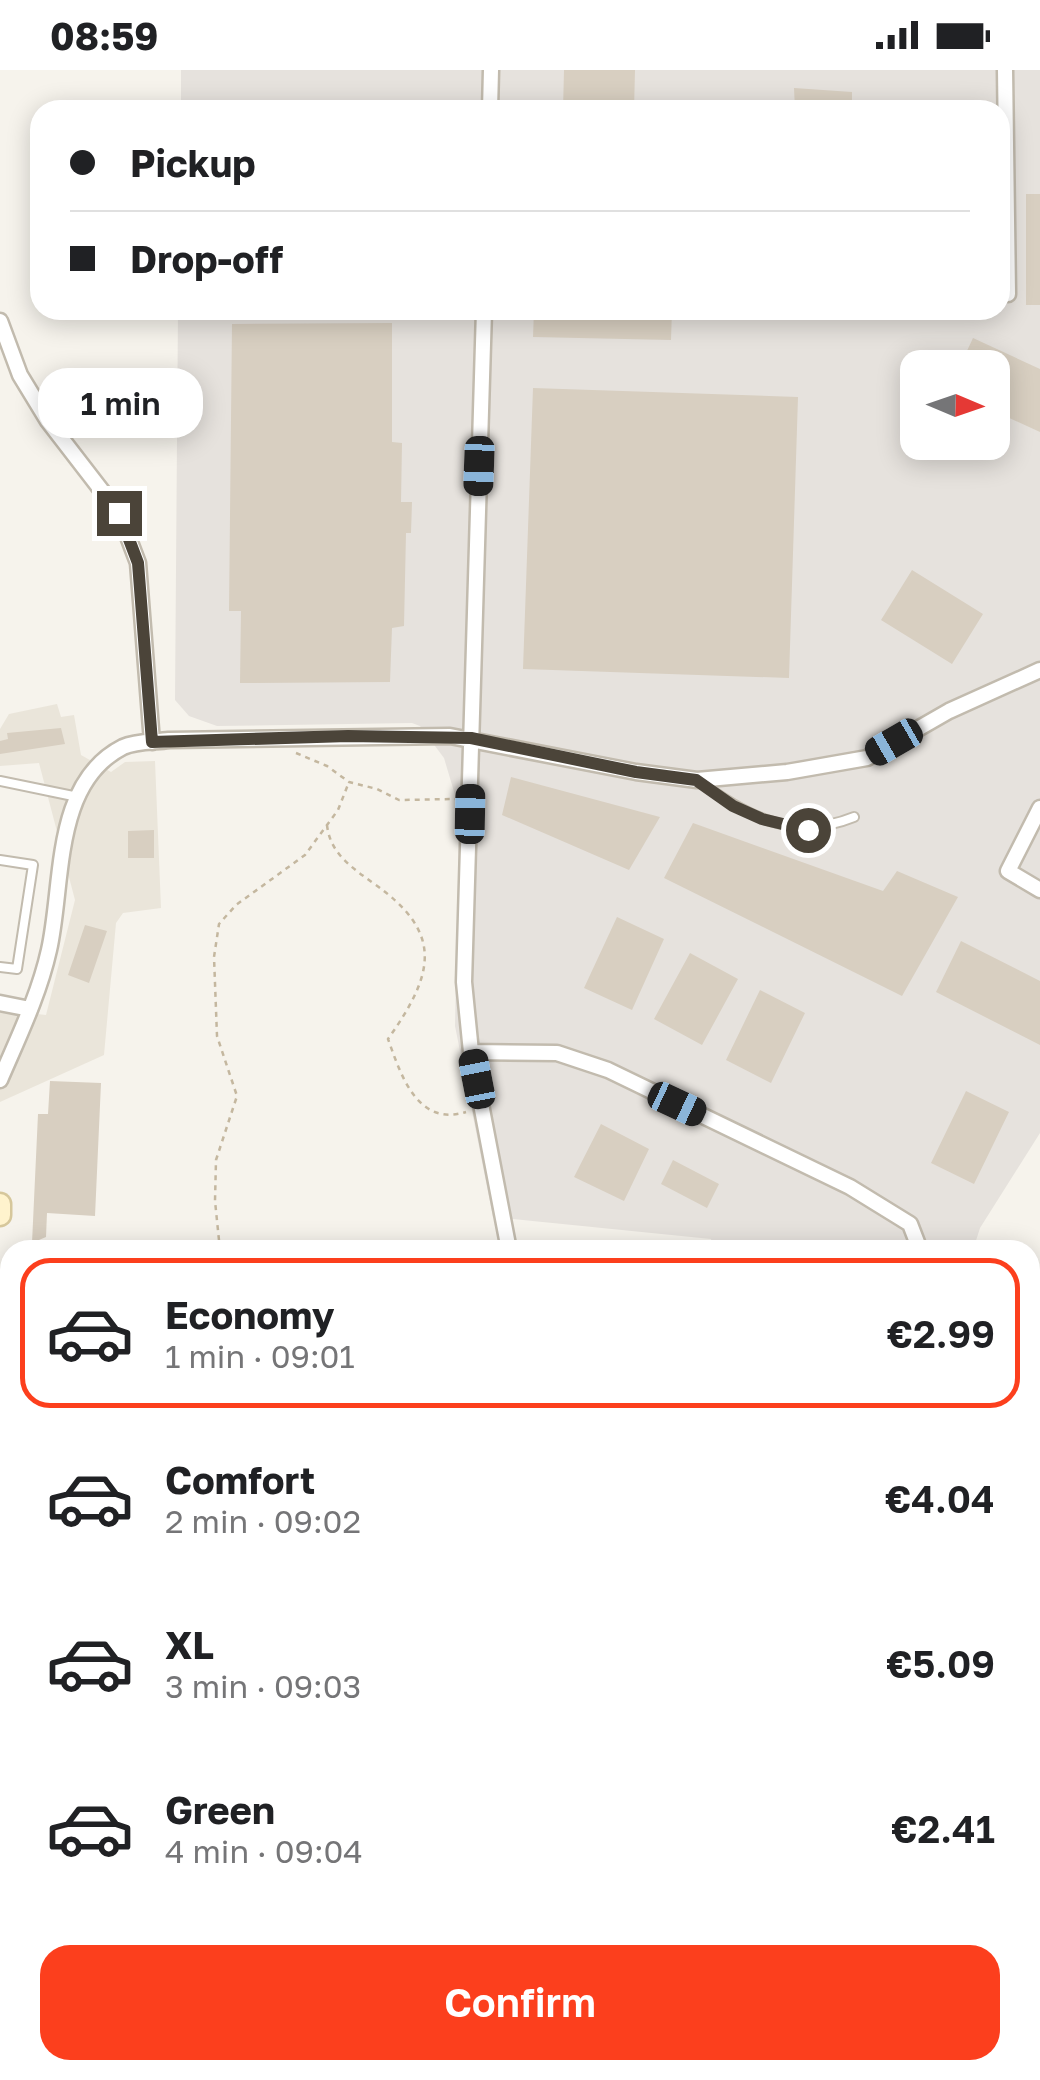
<!DOCTYPE html>
<html lang="en">
<head>
<meta charset="utf-8">
<style>
  :root { --surface:#fff; --page:#f6f6f6; --text:#202124; --muted:#757577; --line:#e0e0e0; --accent:#fc3f1d }
  body { margin:0; font-family:"Golos Text",sans-serif; background:var(--page); color:var(--text); height:100vh; display:flex; flex-direction:column; font-size:38px; white-space:nowrap }
  * { box-sizing:border-box; margin:0 }
  p { font-size:32px; color:var(--muted) }
  .icon { flex:none; width:55px; height:55px; fill:none; stroke:currentColor; stroke-width:2; stroke-linecap:round; stroke-linejoin:round }
  .map { position:relative; flex:1; overflow:hidden }
  .panel { position:absolute; left:0px; top:1170px; width:1040px; height:840px; display:flex; flex-direction:column; background:var(--surface); border-radius:30px 30px 0 0; box-shadow:0 5px 25px #0003 }
  .panel>* { flex:none }
  .banner { position:absolute; left:30px; top:30px; width:980px; height:220px; border-radius:30px; box-shadow:0 5px 25px #0003; display:grid; align-content:center; height:220px; padding:0 40px; background:var(--surface) }
  .needle { width:65px; rotate:92deg }
  .fabs { position:absolute; left:900px; top:280px; display:grid; gap:20px }
  .fabs a { display:grid; place-items:center; width:110px; height:110px; border-radius:20px; background:var(--surface); box-shadow:0 5px 25px #0003; font-size:50px }
  .end { position:absolute; width:45px; height:45px; margin:-22px; border:12px solid #4b4439; background:#fff; box-shadow:0 0 0 5px #fff }
  .from { border-radius:50% }
  .bubble { position:absolute; height:70px; border-radius:30px; background:var(--surface); box-shadow:0 5px 25px #0003; font-size:32px; font-weight:600; line-height:70px; text-align:center }
  .car { position:absolute; width:30px; height:60px; margin:-30px -15px; border-radius:12px; box-shadow:0 0 8px 2px #0007; background:linear-gradient(#222 24%,#8ab4d8 0 40%,#222 0 76%,#8ab4d8 0 86%,#222 0) }
  .banner b { display:flex; align-items:center; gap:35px; height:95px; font-size:38px }
  .banner b+b { border-top:2px solid var(--line) }
  .banner i { width:25px; height:25px; background:var(--text) }
  ul { padding:18px 0 0; list-style:none }
  li { display:flex; align-items:center; gap:30px; height:150px; margin:0 20px 15px; padding:0 20px; border:5px solid transparent; border-radius:30px }
  li div { flex:1 }
  li b { display:block; font-size:38px }
  li em { font-style:normal; font-weight:600 }
  li.selected { border-color:var(--accent) }
  li>.icon { width:90px; height:90px; stroke-width:1.5 }
  .cta { display:flex; gap:20px; margin-top:auto; padding:20px 40px }
  .cta a { flex:1; height:115px; border-radius:30px; background:var(--accent); color:#fff; font-size:40px; font-weight:600; line-height:115px; text-align:center }
  .status { display:flex; justify-content:space-between; align-items:center; height:70px; padding:0 50px; background:var(--surface); direction:ltr }
  .status svg { height:28px; fill:currentColor }
  .map>svg:first-child { display:block }
  .residential { fill:#eae5da }
  .industrial { fill:#e6e2dd; fill-rule:evenodd }
  .building { fill:#d8cfc1 }
  .lines { fill:none; stroke-linecap:round; stroke-linejoin:round }
  .lane-casing { stroke:#c2bbae; stroke-width:12 }
  .street-casing { stroke:#c2bbae; stroke-width:19 }
  .secondary-casing { stroke:#d6c79b; stroke-width:25 }
  .path { stroke:#c4b79f; stroke-width:2.5; stroke-dasharray:5 5; stroke-linecap:butt }
  .lane { stroke:#fff; stroke-width:8 }
  .street { stroke:#fff; stroke-width:14 }
  .secondary { stroke:#fff3cd; stroke-width:20 }
  .route { stroke:#4b4439; stroke-width:12 }
</style>
</head>
<body>
<div class="status"><b>08:59</b><svg viewBox="0 0 49 12"><path d="M0 12V9h3v3zM5 12V6h3v6zM10 12V3h3v9zM15 12V0h3v12zM26 1h20v11H26zM47 4h2v5h-2z"/></svg></div>
<div class="map">
<svg width="1040" height="2010" viewBox="0 0 1040 2010">
  <rect width="100%" height="100%" fill="#f6f3ec"/>
  <path class="residential" d="M 57,634 L 61,647 L 74,645 L 81,685 L 111,702 L 125,692 L 155,691 L 161,838 L 123,843 L 116,853 L 104,985 L 0,1032 L 0,940 L 46,945 L 75,830 L 39,693 L 0,696 L 0,659 L 9,644 Z
    M 0,1764 L 10,1777 L 10,2000 L 83,2000 L 69,2010 L 0,2010 Z
    M 1030,1884 L 1040,1912 L 1040,2010 L 491,2010 L 499,2000 L 1030,2000 Z"/>
  <path class="industrial" d="M 181,0 L 1040,0 L 1040,1063 L 980,1158 L 973,1180 L 713,1180 L 711,1169 L 493,1147 L 455,956 L 459,761 L 455,725 L 444,688 L 420,656 L 412,653 L 217,656 L 189,646 L 175,630 L 178,240 L 1000,240 L 1000,40 L 181,40 ZM 918,298 L 992,298 L 992,372 L 918,372 Z"/>
  <path class="building" d="M 564,0 L 635,0 L 634,40 L 563,40 Z
    M 794,18 L 852,22 L 852,40 L 795,40 Z
    M 1026,124 L 1040,124 L 1040,235 L 1026,235 Z
    M 534,240 L 672,240 L 671,270 L 533,267 Z
    M 392,253 L 392,372 L 402,373 L 401,432 L 412,432 L 411,463 L 406,463 L 404,556 L 392,558 L 390,612 L 240,613 L 241,541 L 229,541 L 232,254 Z
    M 973,268 L 1040,299 L 1040,362 L 992,340 L 992,298 L 959,298 Z
    M 533,318 L 798,327 L 789,608 L 523,599 Z
    M 912,500 L 983,544 L 952,594 L 881,550 Z
    M 61,658 L 65,674 L 0,684 L 0,671 L 8,669 L 7,663 Z
    M 511,707 L 660,747 L 629,800 L 502,745 Z
    M 693,753 L 883,821 L 897,801 L 958,827 L 902,926 L 664,808 Z
    M 154,760 L 154,788 L 128,788 L 128,761 Z
    M 617,847 L 664,869 L 632,940 L 584,918 Z
    M 85,855 L 107,861 L 89,913 L 68,905 Z
    M 961,871 L 1040,911 L 1040,975 L 936,922 Z
    M 690,883 L 738,909 L 702,975 L 654,949 Z
    M 760,920 L 805,943 L 771,1013 L 726,990 Z
    M 50,1011 L 101,1013 L 95,1146 L 47,1143 L 46,1167 L 32,1173 L 38,1044 L 48,1044 Z
    M 966,1021 L 1009,1042 L 974,1114 L 931,1093 Z
    M 601,1054 L 649,1079 L 624,1131 L 574,1107 Z
    M 673,1090 L 719,1114 L 707,1138 L 661,1114 Z"/>
  <g class="lines">
    <g class="lane-casing">
      <path id="lane" d="M 229,36 L 490,36
        M 0,711 L 78,727
        M 700,712 C 749,748 795,771 854,747
        M 0,790 L 33,795 L 17,899 L 0,897"/>
    </g>
    <g class="street-casing">
      <path id="street" d="M 1005,0 L 1008,224
        M 490,40 L 491,0
        M 484,240 L 464,912 L 471,982 L 509,1180
        M 0,251 L 20,305 L 48,351 L 119,443 L 138,493 L 152,672
        M 1040,738 L 1008,801 L 1040,820
        M 0,933 L 30,939
        M 471,982 L 557,983 L 608,1000 L 850,1117 L 910,1154 L 920,1180
        M 0,1010 C 18,968 39,925 49,880 C 64,814 52,713 123,677 C 136,671 155,672 169,670 L 450,666 L 636,702 L 697,710 L 787,702 L 867,688 L 949,641 L 1040,600
        M 0,1899 L 10,1899
        M 1030,1932 L 1040,1928
        M 787,2000 L 797,2010
        M 755,2010 L 759,2000
        M 823,2010 L 858,2000"/>
    </g>
    <g class="secondary-casing">
      <path id="secondary" d="M 0,1134 L 0,1145"/>
    </g>
    <path class="path" d="M 296,683 L 327,696 L 349,712 L 377,719 L 399,730 L 455,729
      M 327,755 C 330,783 351,797 373,813 C 445,863 434,904 388,969 C 401,1005 417,1057 466,1042
      M 220,1180 L 215,1131 L 216,1090 L 237,1026 L 217,966 L 214,887 L 219,854 L 236,835 L 305,785 L 338,740 L 349,712"/>
    <use href="#lane" class="lane"/>
    <use href="#street" class="street"/>
    <use href="#secondary" class="secondary"/>
  </g>
  <g class="lines">
    <path class="route" d="M 119,443 L 138,493 L 152,672 L 348,666 L 471,668 L 636,702 L 696,710 L 733,736 L 762,749 L 808,760"/>
  </g>
</svg>
<div class="fabs">
<a><svg class="needle" viewBox="-14 -14 28 28"><path d="M0-13l5 13h-10z" fill="#e53935"/><path d="M0 13l5-13h-10z" fill="#757577"/></svg></a>
</div>
<i class="end from" style="left:808px;top:760px"></i>
<i class="end" style="left:119px;top:443px"></i>
<div class="bubble" style="left:38px;top:298px;width:165px">1 min</div>
<i class="car" style="left:479px;top:396px;rotate:182deg"></i>
<i class="car" style="left:894px;top:672px;rotate:240deg"></i>
<i class="car" style="left:470px;top:744px;rotate:1deg"></i>
<i class="car" style="left:477px;top:1009px;rotate:349deg"></i>
<i class="car" style="left:677px;top:1034px;rotate:115deg"></i>
<div class="banner">
<b><i class="from"></i>Pickup</b>
<b><i></i>Drop-off</b>
</div>
<section class="panel">
<ul>
<li class="selected"><svg class="icon" aria-label="car" viewBox="0 0 24 24"><path d="M5 17H2v-5l4-1 3-4h7l3 4 3 1v5h-3M9 17h6M6 11h13"/><circle cx="7" cy="17" r="2"/><circle cx="17" cy="17" r="2"/></svg><div><b>Economy</b><p>1 min · 09:01</p></div><em>€2.99</em></li>
<li><svg class="icon" aria-label="car" viewBox="0 0 24 24"><path d="M5 17H2v-5l4-1 3-4h7l3 4 3 1v5h-3M9 17h6M6 11h13"/><circle cx="7" cy="17" r="2"/><circle cx="17" cy="17" r="2"/></svg><div><b>Comfort</b><p>2 min · 09:02</p></div><em>€4.04</em></li>
<li><svg class="icon" aria-label="car" viewBox="0 0 24 24"><path d="M5 17H2v-5l4-1 3-4h7l3 4 3 1v5h-3M9 17h6M6 11h13"/><circle cx="7" cy="17" r="2"/><circle cx="17" cy="17" r="2"/></svg><div><b>XL</b><p>3 min · 09:03</p></div><em>€5.09</em></li>
<li><svg class="icon" aria-label="car" viewBox="0 0 24 24"><path d="M5 17H2v-5l4-1 3-4h7l3 4 3 1v5h-3M9 17h6M6 11h13"/><circle cx="7" cy="17" r="2"/><circle cx="17" cy="17" r="2"/></svg><div><b>Green</b><p>4 min · 09:04</p></div><em>€2.41</em></li>
</ul>
<div class="cta"><a>Confirm</a></div>
</section>
</div>
</body>
</html>
